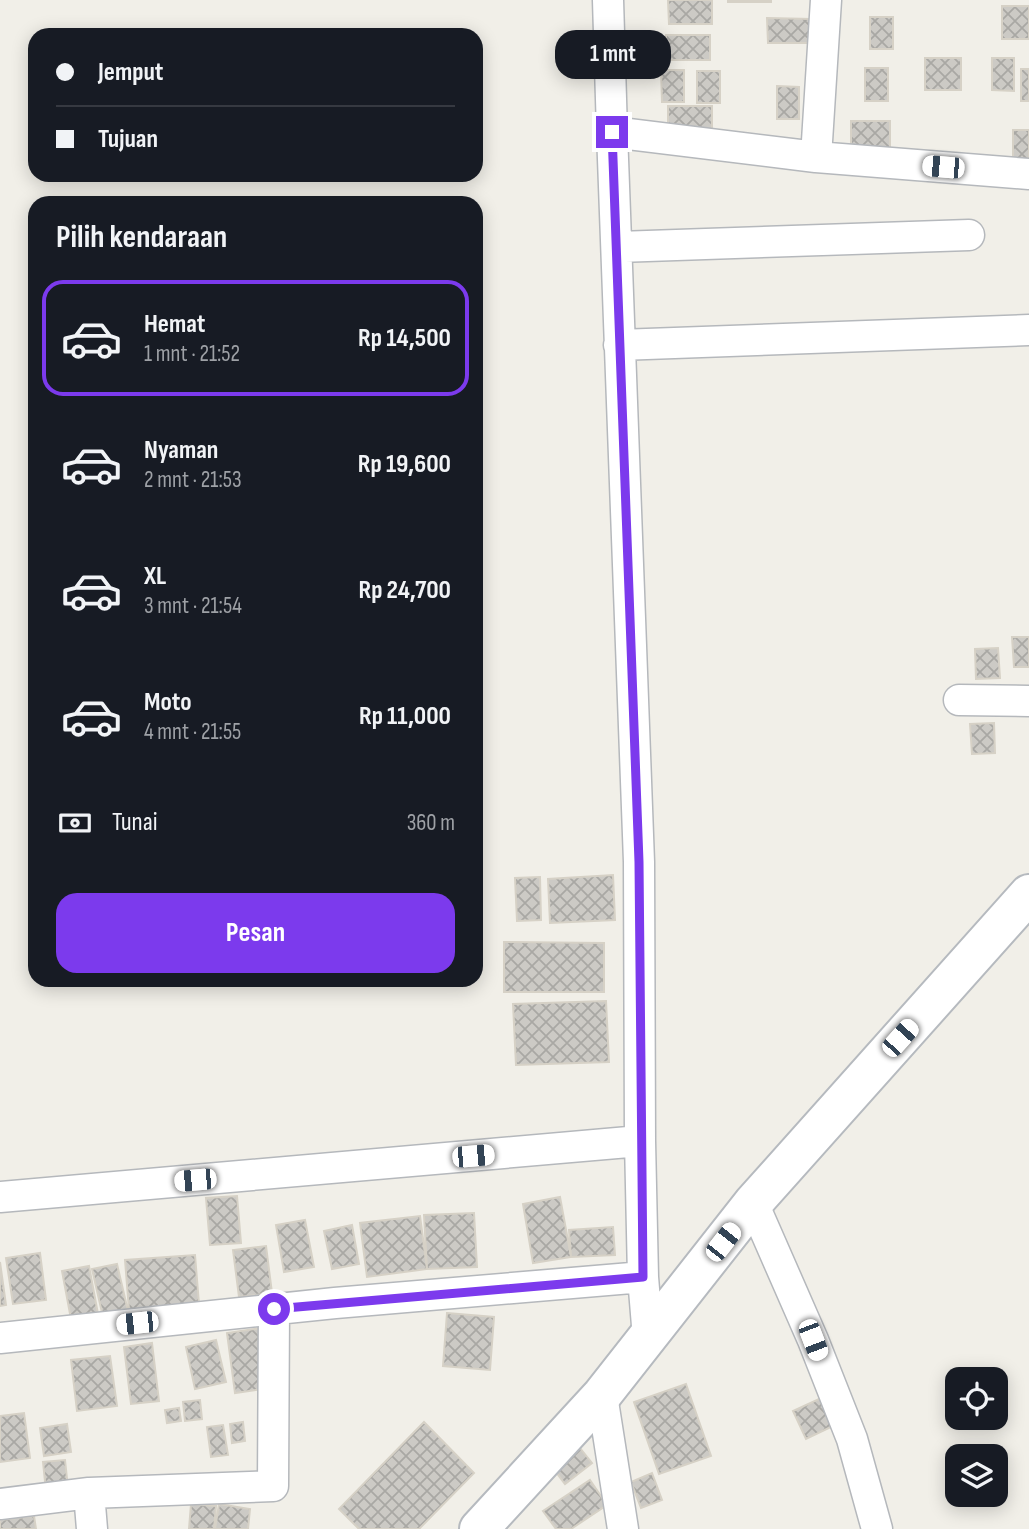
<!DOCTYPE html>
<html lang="id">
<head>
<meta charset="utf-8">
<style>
  :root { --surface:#171b24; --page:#20242c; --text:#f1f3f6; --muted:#9ea1a6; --line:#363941; --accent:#7c3aed }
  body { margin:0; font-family:"Sofia Sans Condensed",sans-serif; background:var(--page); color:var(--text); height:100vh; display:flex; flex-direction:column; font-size:26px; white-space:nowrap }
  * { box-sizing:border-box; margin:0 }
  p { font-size:23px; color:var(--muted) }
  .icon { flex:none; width:38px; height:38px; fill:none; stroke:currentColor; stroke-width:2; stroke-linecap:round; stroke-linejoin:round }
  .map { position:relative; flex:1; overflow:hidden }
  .drawer { position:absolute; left:28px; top:196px; width:455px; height:791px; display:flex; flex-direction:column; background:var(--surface); border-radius:21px; box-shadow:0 4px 18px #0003 }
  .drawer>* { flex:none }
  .top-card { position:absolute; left:28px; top:28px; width:455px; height:154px; border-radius:21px; box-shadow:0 4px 18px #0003; display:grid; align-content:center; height:154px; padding:0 28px; background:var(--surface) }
  .tools { position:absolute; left:945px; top:1367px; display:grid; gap:14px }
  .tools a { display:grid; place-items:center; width:63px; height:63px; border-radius:14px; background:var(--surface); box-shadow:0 4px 18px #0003; font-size:35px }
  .end { position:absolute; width:32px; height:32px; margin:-16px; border:9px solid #7c3aed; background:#fff; box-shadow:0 0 0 4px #fff }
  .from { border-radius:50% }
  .bubble { position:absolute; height:49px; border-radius:21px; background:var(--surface); box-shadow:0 4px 18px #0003; font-size:23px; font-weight:700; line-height:49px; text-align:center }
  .car { position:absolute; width:21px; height:42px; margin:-21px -10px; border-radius:9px; box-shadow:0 0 5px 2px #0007; background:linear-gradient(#fff 24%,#345 0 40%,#fff 0 76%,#345 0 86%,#fff 0) }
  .top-card b { display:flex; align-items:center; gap:24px; height:66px; font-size:26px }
  .top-card b+b { border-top:2px solid var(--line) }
  .top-card i { width:18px; height:18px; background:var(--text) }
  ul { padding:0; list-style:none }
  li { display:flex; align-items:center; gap:21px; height:116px; margin:0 14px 10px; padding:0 14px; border:4px solid transparent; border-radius:21px }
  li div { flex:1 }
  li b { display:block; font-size:26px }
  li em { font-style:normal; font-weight:700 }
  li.selected { border-color:var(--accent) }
  li>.icon { width:63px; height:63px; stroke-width:1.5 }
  h2 { padding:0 28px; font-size:32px; line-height:84px }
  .pay { display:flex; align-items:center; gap:18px; height:77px; padding:0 28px; font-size:26px }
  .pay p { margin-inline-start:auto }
  .action { display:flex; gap:14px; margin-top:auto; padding:14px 28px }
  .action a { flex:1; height:80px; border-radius:21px; background:var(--accent); color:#fff; font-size:28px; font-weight:700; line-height:80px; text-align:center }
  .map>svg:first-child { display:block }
  .building { fill:url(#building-cross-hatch); stroke:#d6d1c6; stroke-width:2 }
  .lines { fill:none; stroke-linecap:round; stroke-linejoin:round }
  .street-casing { stroke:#b5b8bc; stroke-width:33 }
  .secondary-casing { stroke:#b6babf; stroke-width:42 }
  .street { stroke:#fff; stroke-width:30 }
  .secondary { stroke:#fff; stroke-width:38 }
  .route { stroke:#7c3aed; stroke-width:9 }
</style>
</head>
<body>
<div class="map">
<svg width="1029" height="1529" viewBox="0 0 1029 1529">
  <defs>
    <pattern id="building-cross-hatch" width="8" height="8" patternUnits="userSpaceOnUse" patternTransform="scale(1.75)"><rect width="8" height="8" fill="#cccac5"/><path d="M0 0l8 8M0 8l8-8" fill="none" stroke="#a9a8a4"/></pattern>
  </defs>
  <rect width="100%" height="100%" fill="#f1efe8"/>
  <path class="building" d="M 668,0 L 712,0 L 712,24 L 669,24 Z
    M 728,0 L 771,0 L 771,2 L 728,2 Z
    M 1002,6 L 1029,6 L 1029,39 L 1002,39 Z
    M 870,17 L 893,17 L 893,49 L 870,49 Z
    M 767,18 L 811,19 L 811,43 L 768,43 Z
    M 666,35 L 710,35 L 710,60 L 666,60 Z
    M 925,58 L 961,58 L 961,90 L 925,90 Z
    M 992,58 L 1014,58 L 1014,91 L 992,90 Z
    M 865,68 L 888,68 L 888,101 L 865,101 Z
    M 1021,69 L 1029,69 L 1029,101 L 1021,101 Z
    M 661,70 L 684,70 L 684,102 L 662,102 Z
    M 697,71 L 720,71 L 720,103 L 697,103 Z
    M 777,86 L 799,87 L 799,119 L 777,119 Z
    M 668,106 L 712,106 L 712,130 L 668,130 Z
    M 851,121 L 890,121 L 890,153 L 851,153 Z
    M 1013,130 L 1029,130 L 1029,162 L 1013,162 Z
    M 1012,637 L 1029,637 L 1029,667 L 1014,667 Z
    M 998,648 L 1000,678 L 976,679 L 975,649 Z
    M 994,723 L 995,753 L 972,754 L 970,724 Z
    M 613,875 L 615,920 L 550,923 L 548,879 Z
    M 540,877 L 541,920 L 517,921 L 515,878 Z
    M 504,942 L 604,943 L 604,992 L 504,992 Z
    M 606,1001 L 609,1062 L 516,1065 L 513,1004 Z
    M 237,1196 L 241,1243 L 210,1245 L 206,1198 Z
    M 560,1197 L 571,1257 L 533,1263 L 523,1204 Z
    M 474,1213 L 477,1267 L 427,1269 L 424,1215 Z
    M 420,1216 L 427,1269 L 367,1277 L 360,1223 Z
    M 305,1220 L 314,1267 L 284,1272 L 276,1225 Z
    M 352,1225 L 359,1264 L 332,1269 L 324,1231 Z
    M 613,1227 L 615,1255 L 571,1257 L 569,1230 Z
    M 266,1246 L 272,1293 L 239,1297 L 233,1250 Z
    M 40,1253 L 46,1300 L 13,1304 L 6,1258 Z
    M 195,1255 L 199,1304 L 129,1310 L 125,1260 Z
    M 0,1262 L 6,1305 L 0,1306 Z
    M 117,1264 L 128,1311 L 103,1317 L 92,1269 Z
    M 89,1266 L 98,1314 L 71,1319 L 62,1271 Z
    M 447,1313 L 494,1317 L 490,1370 L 443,1366 Z
    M 262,1328 L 271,1388 L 235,1393 L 227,1333 Z
    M 216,1340 L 226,1382 L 195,1389 L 186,1347 Z
    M 152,1343 L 159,1401 L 131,1404 L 124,1347 Z
    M 110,1356 L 117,1406 L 77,1411 L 71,1360 Z
    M 686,1384 L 711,1456 L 659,1474 L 634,1402 Z
    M 821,1398 L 833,1426 L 806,1439 L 793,1411 Z
    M 200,1400 L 202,1419 L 185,1421 L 183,1402 Z
    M 179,1408 L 181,1421 L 167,1423 L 165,1410 Z
    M 24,1413 L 30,1458 L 0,1462 L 0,1416 Z
    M 243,1422 L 245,1441 L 232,1443 L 230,1424 Z
    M 424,1422 L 474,1473 L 419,1529 L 359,1529 L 339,1509 Z
    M 67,1424 L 71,1452 L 44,1456 L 40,1428 Z
    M 223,1425 L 228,1455 L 211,1457 L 207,1427 Z
    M 572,1438 L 592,1463 L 565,1484 L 546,1459 Z
    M 65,1460 L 68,1488 L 46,1491 L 43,1462 Z
    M 652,1473 L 662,1500 L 641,1508 L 631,1482 Z
    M 590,1480 L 607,1505 L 571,1529 L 556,1529 L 543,1511 Z
    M 191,1504 L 216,1506 L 214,1529 L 189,1529 Z
    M 219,1504 L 250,1509 L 248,1529 L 215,1529 Z
    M 34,1516 L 36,1529 L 0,1529 L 0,1520 Z"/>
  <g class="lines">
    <g class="street-casing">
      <path id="street" d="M 608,0 L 612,132 L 816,157 L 1029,174
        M 612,132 L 639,862 L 640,1141 L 643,1277 L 648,1338
        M 816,157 L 826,0
        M 618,247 L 969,235
        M 619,345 L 1029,330
        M 959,700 L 1029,701
        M 0,1197 L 640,1141
        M 753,1203 L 813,1340 L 852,1439 L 877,1529
        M 0,1338 L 335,1303 L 643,1277
        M 602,1395 L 623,1529
        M 89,1493 L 92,1529
        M 0,1504 L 89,1493 L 273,1486 L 274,1309"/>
    </g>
    <g class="secondary-casing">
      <path id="secondary" d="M 479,1529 L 602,1395 L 753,1203 L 1029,894"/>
    </g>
    <use href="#street" class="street"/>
    <use href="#secondary" class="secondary"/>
  </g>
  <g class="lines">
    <path class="route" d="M 274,1309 L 643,1277 L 639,862 L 612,132"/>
  </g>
</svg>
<div class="tools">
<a><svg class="icon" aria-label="locate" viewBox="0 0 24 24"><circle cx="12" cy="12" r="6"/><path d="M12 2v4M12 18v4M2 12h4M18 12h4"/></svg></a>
<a><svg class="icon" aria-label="layers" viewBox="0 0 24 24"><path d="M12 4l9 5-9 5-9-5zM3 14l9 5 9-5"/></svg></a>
</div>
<i class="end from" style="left:274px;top:1309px"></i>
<i class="end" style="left:612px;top:132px"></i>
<div class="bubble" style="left:555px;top:30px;width:116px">1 mnt</div>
<i class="car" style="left:943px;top:167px;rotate:275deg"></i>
<i class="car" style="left:900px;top:1038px;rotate:42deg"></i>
<i class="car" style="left:473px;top:1156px;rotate:85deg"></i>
<i class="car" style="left:195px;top:1180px;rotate:265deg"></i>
<i class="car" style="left:723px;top:1242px;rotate:38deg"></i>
<i class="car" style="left:137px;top:1323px;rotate:264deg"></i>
<i class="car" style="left:813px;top:1340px;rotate:159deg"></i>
<div class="top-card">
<b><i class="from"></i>Jemput</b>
<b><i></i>Tujuan</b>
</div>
<section class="drawer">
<h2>Pilih kendaraan</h2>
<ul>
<li class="selected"><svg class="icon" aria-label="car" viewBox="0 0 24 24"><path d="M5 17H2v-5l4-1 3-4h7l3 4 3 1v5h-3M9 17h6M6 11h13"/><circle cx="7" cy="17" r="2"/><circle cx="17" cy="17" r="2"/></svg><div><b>Hemat</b><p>1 mnt · 21:52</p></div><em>Rp 14,500</em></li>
<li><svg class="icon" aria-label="car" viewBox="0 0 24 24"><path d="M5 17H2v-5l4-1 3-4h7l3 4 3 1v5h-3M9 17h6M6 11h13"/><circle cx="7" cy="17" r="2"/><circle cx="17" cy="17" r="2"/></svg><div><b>Nyaman</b><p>2 mnt · 21:53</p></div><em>Rp 19,600</em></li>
<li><svg class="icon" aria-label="car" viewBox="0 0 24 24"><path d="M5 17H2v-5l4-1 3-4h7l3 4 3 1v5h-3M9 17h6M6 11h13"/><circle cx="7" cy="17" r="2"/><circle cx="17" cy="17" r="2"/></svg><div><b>XL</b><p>3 mnt · 21:54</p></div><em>Rp 24,700</em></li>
<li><svg class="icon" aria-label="car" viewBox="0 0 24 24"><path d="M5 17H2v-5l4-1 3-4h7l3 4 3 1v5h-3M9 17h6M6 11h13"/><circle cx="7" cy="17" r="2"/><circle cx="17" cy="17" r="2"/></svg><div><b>Moto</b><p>4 mnt · 21:55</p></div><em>Rp 11,000</em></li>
</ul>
<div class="pay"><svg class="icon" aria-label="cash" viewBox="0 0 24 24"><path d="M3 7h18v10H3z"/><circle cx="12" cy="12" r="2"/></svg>Tunai<p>360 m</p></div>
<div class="action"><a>Pesan</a></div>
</section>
</div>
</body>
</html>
